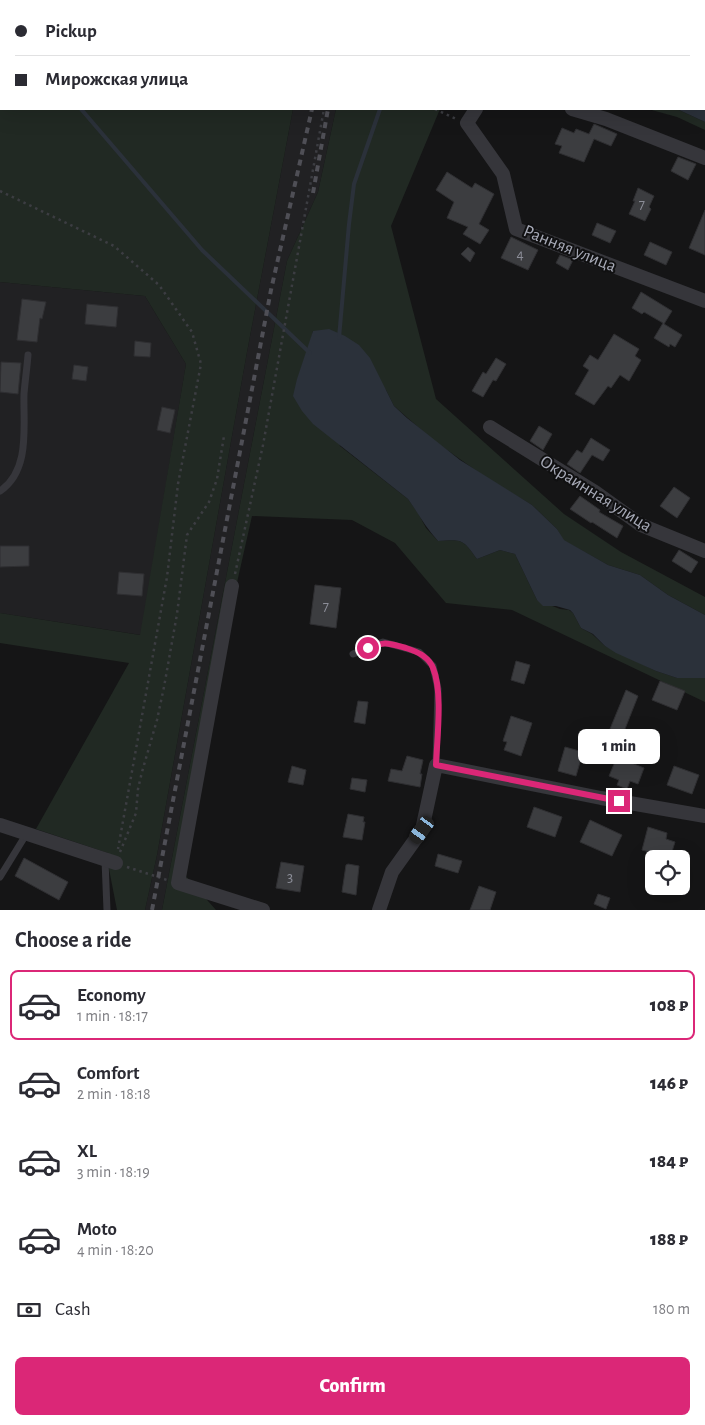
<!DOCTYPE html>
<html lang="en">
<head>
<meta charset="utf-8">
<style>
  :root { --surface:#fff; --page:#f7f7f7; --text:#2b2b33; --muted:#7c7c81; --line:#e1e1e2; --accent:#db2777 }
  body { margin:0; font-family:"Alegreya Sans",sans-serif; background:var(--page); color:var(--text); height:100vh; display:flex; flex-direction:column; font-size:19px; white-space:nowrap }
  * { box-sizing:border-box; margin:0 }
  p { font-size:16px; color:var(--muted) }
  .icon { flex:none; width:28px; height:28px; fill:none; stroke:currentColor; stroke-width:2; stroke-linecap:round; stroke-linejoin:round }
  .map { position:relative; height:910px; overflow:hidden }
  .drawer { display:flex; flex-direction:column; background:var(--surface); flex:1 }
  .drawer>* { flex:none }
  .guide { position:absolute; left:0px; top:0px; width:705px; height:110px; box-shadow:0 5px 20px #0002; display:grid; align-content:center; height:110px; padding:0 15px; background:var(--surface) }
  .tools { position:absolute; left:645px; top:850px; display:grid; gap:10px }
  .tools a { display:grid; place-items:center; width:45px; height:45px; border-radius:8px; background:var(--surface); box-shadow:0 5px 20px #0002; font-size:25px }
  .end { position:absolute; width:22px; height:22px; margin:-11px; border:6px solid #db2777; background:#fff; box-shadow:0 0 0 2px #fff }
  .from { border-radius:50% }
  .bubble { position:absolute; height:35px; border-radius:8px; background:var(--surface); box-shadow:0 5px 20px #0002; font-size:16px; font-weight:800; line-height:35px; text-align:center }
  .car { position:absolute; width:15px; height:30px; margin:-15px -8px; border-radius:6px; box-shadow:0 0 4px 1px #0007; background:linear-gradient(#222 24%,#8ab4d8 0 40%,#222 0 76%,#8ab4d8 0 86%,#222 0) }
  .guide b { display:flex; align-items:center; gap:18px; height:48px; font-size:19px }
  .guide b+b { border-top:1px solid var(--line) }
  .guide i { width:12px; height:12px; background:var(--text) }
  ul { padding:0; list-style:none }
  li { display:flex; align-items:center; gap:15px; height:70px; margin:0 10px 8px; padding:0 5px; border:2px solid transparent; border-radius:8px }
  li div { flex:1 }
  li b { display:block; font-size:19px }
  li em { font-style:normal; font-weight:800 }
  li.active { border-color:var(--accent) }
  li>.icon { width:45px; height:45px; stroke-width:1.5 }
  h2 { padding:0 15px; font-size:22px; line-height:60px }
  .pay { display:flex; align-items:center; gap:12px; height:55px; padding:0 15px; font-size:19px }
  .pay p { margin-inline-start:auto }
  .action { display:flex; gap:10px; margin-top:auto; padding:10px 15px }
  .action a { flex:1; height:58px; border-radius:8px; background:var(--accent); color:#fff; font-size:20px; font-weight:800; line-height:58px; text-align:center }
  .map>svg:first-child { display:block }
  .built { fill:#212123 }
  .green { fill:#212923 }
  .water { fill:#2b313a }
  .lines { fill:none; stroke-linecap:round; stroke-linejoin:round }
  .stream { stroke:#2b313a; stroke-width:4 }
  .building { fill:#3c3d40; stroke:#2f2f32 }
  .path { stroke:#3c3d42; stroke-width:2.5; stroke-dasharray:2.5 4; stroke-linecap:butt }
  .lane { stroke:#36363b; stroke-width:7 }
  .street { stroke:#36363b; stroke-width:14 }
  .rail { stroke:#4f4f56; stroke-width:4; stroke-dasharray:6 5; stroke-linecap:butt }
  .route { stroke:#db2777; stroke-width:6 }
  .labels { text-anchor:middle; stroke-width:4; stroke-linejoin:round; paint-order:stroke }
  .number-label { font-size:15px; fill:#8c8e98 }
  .street-label { font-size:18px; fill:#a6a9b6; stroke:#101011 }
</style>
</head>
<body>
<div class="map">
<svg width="705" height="910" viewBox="0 0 705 910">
  <rect width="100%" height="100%" fill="#151516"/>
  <path class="built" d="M 293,109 L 336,109 L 318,192 L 287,261 L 162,910 L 145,910 L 157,855 L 247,352 Z
    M 0,282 L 145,296 L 186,364 L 141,635 L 0,613 Z"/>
  <path class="green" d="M 63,0 L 314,0 L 62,1 Z
    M 0,40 L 1,109 L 293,109 L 247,352 L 157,855 L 145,910 L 117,910 L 109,869 L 108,853 L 36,829 L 129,663 L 0,643 L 0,613 L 140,635 L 186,364 L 145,296 L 0,282 Z
    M 336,109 L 440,109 L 391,226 L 436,399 L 564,514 L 621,552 L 705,597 L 705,615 L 668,595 L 640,575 L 608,565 L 563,540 L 557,529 L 532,505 L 488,479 L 433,440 L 394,406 L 386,390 L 313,331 L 309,347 L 340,446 L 408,499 L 418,513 L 426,528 L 438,541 C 462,539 463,539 477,559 L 500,550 L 515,554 L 537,600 L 560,609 L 569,610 L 573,613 L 581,628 L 592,634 L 605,646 L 656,671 L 677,678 L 705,678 L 705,702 L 512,610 L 446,603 L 395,543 L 352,520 L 252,516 L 236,587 L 184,874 L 216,910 L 162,910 L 287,261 L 318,192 Z
    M 648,109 L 677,109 L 705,122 L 705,130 L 677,117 Z"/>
  <path class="water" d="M 0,0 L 63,0 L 1,1 L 0,40 Z
    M 363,0 L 705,0 L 705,122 L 677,109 L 704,109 L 704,1 Z
    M 329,329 L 345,336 L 359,345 L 370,358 L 394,406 L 407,418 L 460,460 L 532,505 L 557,529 L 564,540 L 608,565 L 640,575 L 668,595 L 705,615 L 705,678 L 677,678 L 656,671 L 616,653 L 605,646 L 593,634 L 581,628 L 573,613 L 570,610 L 556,606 L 543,606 L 537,600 L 515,554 L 500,550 L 477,559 C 463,539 462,539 438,541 C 426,528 418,513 408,499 L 313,424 L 302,411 L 293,396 L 297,379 L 313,331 Z"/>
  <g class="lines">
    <path class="stream" d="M 81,109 L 202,250 L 310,353
      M 339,338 L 349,224 L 354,184 L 380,109"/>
  </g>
  <path class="building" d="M 594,124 L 617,134 L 611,146 L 594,139 L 584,162 L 559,153 L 562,146 L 555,144 L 562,128 L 574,133 L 576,129 L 589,134 Z
    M 678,157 L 696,164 L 688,180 L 671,171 Z
    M 447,172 L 472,188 L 475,183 L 494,194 L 479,224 L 489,230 L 480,244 L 463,234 L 468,227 L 447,218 L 454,202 L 436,190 Z
    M 638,188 L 654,196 L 649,207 L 651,209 L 645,221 L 629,214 L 635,201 L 633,201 Z
    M 705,210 L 705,255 L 689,248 Z
    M 597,223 L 616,231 L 610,243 L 592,235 Z
    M 511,237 L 538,250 L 528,270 L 501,258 Z
    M 650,242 L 672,252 L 666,265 L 644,255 Z
    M 468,247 L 475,253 L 470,262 L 461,254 Z
    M 560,255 L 573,260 L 568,270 L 556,263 Z
    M 641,292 L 672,311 L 664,324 L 682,335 L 675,347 L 670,344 L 669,347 L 654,338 L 663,323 L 644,312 L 642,314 L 632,308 Z
    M 22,299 L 46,302 L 42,319 L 40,318 L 37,342 L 17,340 Z
    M 87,304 L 118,307 L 116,327 L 85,324 Z
    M 614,334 L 639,349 L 635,356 L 641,360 L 629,381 L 620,375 L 611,388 L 608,386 L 594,405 L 575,394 L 589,370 L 583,366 L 590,355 L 598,360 Z
    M 135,341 L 151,343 L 150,357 L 134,356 Z
    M 496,358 L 506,364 L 496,381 L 493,380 L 483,397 L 472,391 L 483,372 L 486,374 Z
    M 1,362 L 21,363 L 18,394 L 0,392 Z
    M 74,365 L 88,367 L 86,381 L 72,379 Z
    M 162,407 L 175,410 L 170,433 L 157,430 Z
    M 539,426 L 552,434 L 543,450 L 530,441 Z
    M 591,438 L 610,450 L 603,461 L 592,455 L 580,473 L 567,464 L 577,450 L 582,453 Z
    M 674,487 L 690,498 L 677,518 L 660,506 Z
    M 580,496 L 600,510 L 599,512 L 623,526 L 617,538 L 592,522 L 591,523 L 570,509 Z
    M 0,546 L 29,546 L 29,566 L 0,567 Z
    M 679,550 L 698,562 L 691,573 L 672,561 Z
    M 119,572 L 144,574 L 142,596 L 117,594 Z
    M 315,585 L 341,588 L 336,628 L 310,624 Z
    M 516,661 L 530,665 L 524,684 L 511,680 Z
    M 660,681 L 685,691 L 677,710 L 652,700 Z
    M 626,690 L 638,696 L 623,734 L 610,729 Z
    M 358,701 L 368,702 L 365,724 L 354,722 Z
    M 511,716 L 532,723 L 521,756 L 504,750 L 507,742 L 503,741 Z
    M 565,747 L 583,752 L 576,776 L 558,771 Z
    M 407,756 L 423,760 L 420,774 L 422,774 L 420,787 L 388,781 L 391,769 L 402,771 Z
    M 617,757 L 644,768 L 638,784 L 630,781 L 627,789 L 617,785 L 619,780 L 609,776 Z
    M 292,766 L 306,770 L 303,785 L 288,782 Z
    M 674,766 L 699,775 L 692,794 L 667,785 Z
    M 352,778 L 367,780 L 365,792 L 350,789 Z
    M 534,807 L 562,817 L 555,837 L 527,827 Z
    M 348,814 L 364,817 L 363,822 L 365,822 L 362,840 L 343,837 Z
    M 590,820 L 622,835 L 612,856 L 580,842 Z
    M 648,827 L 667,833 L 666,839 L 675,842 L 670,858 L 642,850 Z
    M 438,854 L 462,861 L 458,873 L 435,866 Z
    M 24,858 L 68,882 L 59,900 L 15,876 Z
    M 281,862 L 304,866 L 300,892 L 276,888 Z
    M 348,864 L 359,866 L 356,895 L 342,892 L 346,865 Z
    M 479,886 L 496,892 L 490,910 L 470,910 Z
    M 598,894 L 610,898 L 606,909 L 594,904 Z"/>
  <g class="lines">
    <path class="path" d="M 345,1 L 346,0
      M 435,109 L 456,119
      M 0,191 L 114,246 L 159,285 L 192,332 L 201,364 L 178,484 L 167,577 L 118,849
      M 235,574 L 263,445 L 324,109
      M 120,852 L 136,813 L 138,789 L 142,772 L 157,720 L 164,687 L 177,614 L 187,535 L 209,502 L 217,479 L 224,436
      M 127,867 L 167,880"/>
    <path class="lane" d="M 0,491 C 31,470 23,425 24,394 C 25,381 27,368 28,355
      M 353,654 L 383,642 L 419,652 L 433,666 L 438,689 L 436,765
      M 105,860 L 107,910
      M 0,877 L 27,833"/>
    <path class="street" d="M 476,109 L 467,123 L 503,174 L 516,229 L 705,301
      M 572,109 L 606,119 L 705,158
      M 490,427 L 595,492 L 641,525 L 705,551
      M 232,586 L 178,883 L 263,910
      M 0,825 L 116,863
      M 379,910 L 392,872 L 422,830 L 436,765 L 601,798 L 705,816"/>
    <path class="rail" d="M 335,1 L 336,0
      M 349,1 L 349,0
      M 313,193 L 328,109
      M 152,910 L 271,290 L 312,109"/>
  </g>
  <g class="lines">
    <path class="route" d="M 368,648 C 387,641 387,643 406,648 C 416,651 429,657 433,668 C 443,692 437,738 436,765 L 619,801"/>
  </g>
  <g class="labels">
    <g class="number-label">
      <text x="642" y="209">7</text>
      <text x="520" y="259">4</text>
      <text x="326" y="611">7</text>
      <text x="290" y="882">3</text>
    </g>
    <g class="street-label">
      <text transform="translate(570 248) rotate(22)" y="6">Ранняя улица</text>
      <text transform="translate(596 493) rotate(32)" y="6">Окраинная улица</text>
    </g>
  </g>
</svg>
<div class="tools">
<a><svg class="icon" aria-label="locate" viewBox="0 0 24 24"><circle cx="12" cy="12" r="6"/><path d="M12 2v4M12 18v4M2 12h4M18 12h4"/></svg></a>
</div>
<i class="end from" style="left:368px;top:648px"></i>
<i class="end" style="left:619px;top:801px"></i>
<div class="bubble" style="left:578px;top:729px;width:82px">1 min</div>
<i class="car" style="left:422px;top:830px;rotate:216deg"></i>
<div class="guide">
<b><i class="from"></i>Pickup</b>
<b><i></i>Мирожская улица</b>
</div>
</div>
<section class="drawer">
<h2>Choose a ride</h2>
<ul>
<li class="active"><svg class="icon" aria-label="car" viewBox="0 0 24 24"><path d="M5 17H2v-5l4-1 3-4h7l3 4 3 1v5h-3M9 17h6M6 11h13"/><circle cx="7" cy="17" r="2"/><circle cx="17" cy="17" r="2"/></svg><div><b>Economy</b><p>1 min · 18:17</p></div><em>108 ₽</em></li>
<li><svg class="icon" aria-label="car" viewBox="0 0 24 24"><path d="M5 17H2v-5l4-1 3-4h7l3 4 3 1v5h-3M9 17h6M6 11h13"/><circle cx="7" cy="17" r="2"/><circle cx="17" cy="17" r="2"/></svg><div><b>Comfort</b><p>2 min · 18:18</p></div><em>146 ₽</em></li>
<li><svg class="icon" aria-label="car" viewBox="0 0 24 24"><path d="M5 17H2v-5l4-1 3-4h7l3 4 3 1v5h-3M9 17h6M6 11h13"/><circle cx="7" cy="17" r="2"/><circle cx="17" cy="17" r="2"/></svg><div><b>XL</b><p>3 min · 18:19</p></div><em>184 ₽</em></li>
<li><svg class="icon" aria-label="car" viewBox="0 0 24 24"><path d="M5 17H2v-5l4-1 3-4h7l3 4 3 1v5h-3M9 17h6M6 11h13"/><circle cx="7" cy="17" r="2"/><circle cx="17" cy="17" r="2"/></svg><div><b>Moto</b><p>4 min · 18:20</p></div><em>188 ₽</em></li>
</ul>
<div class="pay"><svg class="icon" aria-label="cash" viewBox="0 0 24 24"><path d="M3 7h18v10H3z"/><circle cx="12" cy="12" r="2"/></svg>Cash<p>180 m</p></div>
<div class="action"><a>Confirm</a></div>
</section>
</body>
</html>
